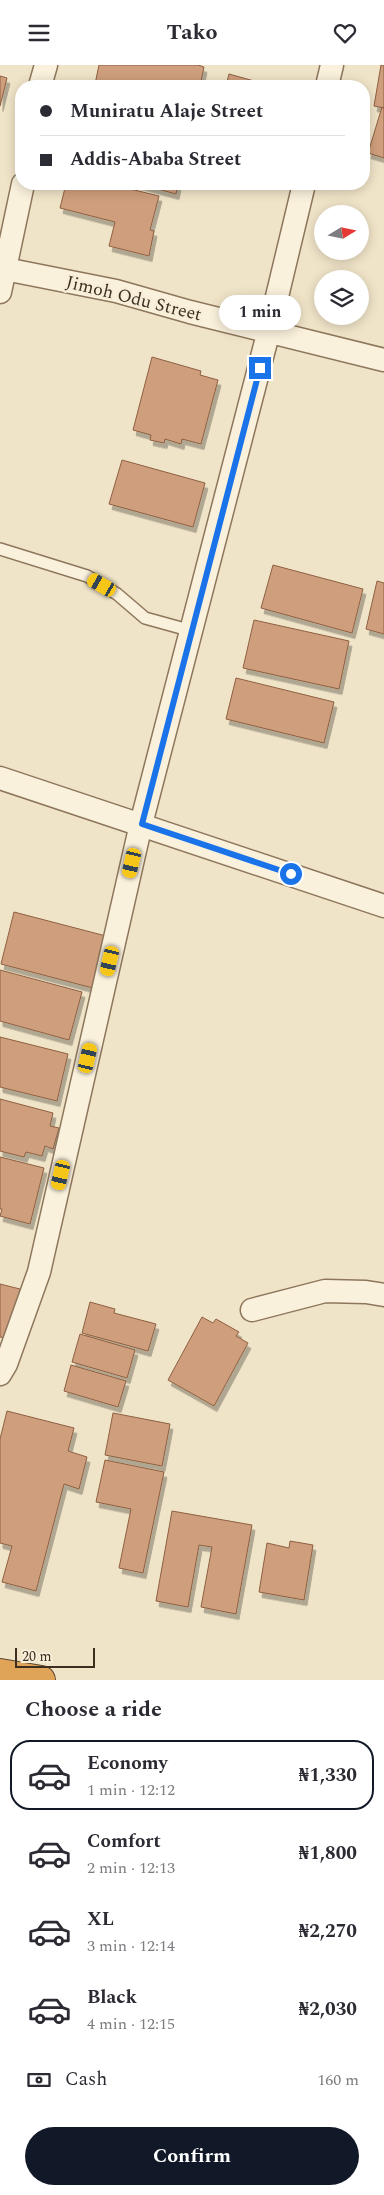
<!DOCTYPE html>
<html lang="en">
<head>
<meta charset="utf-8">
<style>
  :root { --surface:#fff; --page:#f7f7f7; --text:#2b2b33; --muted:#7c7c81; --line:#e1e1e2; --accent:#111827 }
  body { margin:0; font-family:Spectral,serif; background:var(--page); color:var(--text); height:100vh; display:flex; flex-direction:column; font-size:19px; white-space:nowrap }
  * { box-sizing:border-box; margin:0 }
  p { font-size:16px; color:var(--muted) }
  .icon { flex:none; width:28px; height:28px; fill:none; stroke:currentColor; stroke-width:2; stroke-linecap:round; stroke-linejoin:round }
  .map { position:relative; height:1615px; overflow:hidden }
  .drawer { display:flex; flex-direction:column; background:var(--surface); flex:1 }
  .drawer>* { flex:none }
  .top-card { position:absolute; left:15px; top:15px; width:355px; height:110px; border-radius:20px; box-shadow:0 2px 12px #0003; display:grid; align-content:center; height:110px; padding:0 25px; background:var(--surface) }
  .needle { width:32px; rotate:80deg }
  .tools { position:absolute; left:314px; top:140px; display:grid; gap:10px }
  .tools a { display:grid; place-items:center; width:55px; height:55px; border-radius:50%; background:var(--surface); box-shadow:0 2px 12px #0003; font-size:25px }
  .scale { position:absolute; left:15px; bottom:12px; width:80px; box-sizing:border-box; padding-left:5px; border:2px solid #3d2e20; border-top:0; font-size:14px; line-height:18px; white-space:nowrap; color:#3d2e20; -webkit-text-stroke:4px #f7eed8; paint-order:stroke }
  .end { position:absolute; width:22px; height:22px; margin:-11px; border:6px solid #1a73e8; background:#fff; box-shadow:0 0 0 2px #fff }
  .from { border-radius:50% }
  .bubble { position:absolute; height:35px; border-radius:18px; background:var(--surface); box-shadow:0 2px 12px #0003; font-size:16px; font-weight:700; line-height:35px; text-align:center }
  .car { position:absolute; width:15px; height:30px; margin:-15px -8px; border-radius:6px; box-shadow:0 0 4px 1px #0007; background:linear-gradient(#f5c518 24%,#345 0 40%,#f5c518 0 76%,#345 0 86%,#f5c518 0) }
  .top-card b { display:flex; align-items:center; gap:18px; height:48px; font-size:19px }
  .top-card b+b { border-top:1px solid var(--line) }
  .top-card i { width:12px; height:12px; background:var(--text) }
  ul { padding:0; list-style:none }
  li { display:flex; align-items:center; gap:15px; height:70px; margin:0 10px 8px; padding:0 15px; border:2px solid transparent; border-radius:20px }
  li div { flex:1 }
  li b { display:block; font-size:19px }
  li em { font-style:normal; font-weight:700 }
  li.active { border-color:var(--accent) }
  li>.icon { width:45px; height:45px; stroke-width:1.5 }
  h2 { padding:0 25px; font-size:22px; line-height:60px }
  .pay { display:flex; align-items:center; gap:12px; height:55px; padding:0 25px; font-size:19px }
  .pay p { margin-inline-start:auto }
  .cta { display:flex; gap:10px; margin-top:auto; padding:10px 25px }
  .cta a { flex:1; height:58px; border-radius:30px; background:var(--accent); color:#fff; font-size:20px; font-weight:700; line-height:58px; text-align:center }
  header { display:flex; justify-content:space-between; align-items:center; height:65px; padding:0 25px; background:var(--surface); font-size:22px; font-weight:700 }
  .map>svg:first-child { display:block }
  .building { fill:#cf9f7d; stroke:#8d5f41; filter:url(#shadow) }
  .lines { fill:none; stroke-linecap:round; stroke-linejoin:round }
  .lane-casing { stroke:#8d765c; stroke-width:14 }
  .street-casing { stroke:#8d765c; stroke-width:25 }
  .highway-casing { stroke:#5b4430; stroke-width:30 }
  .lane { stroke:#faf1dc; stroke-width:11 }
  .street { stroke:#faf1dc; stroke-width:22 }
  .highway { stroke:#e0a458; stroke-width:28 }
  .route { stroke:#1a73e8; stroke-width:6 }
  .labels { text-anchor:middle; stroke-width:5; stroke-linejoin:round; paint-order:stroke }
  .street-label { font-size:18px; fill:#3d2e20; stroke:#f7eed8 }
</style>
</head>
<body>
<header><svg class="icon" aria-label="menu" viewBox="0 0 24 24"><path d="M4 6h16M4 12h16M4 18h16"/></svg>Tako<svg class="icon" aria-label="heart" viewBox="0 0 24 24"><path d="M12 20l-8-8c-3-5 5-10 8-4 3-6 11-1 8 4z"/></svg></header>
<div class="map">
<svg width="384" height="1615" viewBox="0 0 384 1615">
  <defs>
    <filter id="shadow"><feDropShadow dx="3" dy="5.5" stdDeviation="0" flood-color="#0004"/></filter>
  </defs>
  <rect width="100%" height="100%" fill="#f0e4c8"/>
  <path class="building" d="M 99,0 L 198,0 L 204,2 L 200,21 L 102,21 L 95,19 Z
    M 381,0 L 384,0 L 384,43 L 374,41 Z
    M 229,9 L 272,21 L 226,21 Z
    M 0,11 L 7,13 L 0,41 Z
    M 382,42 L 384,43 L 384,93 L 368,88 Z
    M 66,119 L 110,119 L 159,131 L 150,165 L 154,166 L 149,191 L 109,181 L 115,157 L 60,143 Z
    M 139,119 L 178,119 L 176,129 Z
    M 152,292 L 201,306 L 200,310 L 218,315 L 201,379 L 182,374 L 181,379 L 165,374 L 164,378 L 150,375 L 151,370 L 133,365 Z
    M 122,395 L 205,418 L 193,462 L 109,439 Z
    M 273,500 L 363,524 L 352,568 L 261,543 Z
    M 377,516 L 384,518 L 384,569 L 366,564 Z
    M 254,555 L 349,576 L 339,624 L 243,603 Z
    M 236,613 L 334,637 L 324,678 L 226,654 Z
    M 14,847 L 106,871 L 93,923 L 1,899 Z
    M 0,905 L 82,927 L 69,975 L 0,956 Z
    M 0,972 L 68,989 L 57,1036 L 0,1022 Z
    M 0,1034 L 53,1048 L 50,1061 L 59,1063 L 53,1084 L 45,1081 L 42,1091 L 26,1087 L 24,1092 L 0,1086 Z
    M 0,1092 L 44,1103 L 30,1159 L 0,1151 L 2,1144 L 0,1144 Z
    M 0,1219 L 24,1225 L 13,1275 L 0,1272 Z
    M 90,1237 L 115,1244 L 114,1248 L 156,1259 L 148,1286 L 82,1268 Z
    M 202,1252 L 213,1258 L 216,1254 L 239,1267 L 236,1271 L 248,1278 L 214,1341 L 168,1315 Z
    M 80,1269 L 135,1285 L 127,1313 L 72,1297 Z
    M 71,1300 L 126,1316 L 118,1342 L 64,1326 Z
    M 7,1346 L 74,1363 L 68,1386 L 87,1392 L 79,1424 L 64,1419 L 36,1526 L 2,1517 L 12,1481 L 0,1478 L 0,1374 Z
    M 113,1348 L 170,1359 L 162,1401 L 105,1390 Z
    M 105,1395 L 164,1407 L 143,1508 L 119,1503 L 131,1444 L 96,1437 Z
    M 172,1446 L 252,1460 L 236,1549 L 201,1542 L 212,1482 L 199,1480 L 188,1542 L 156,1536 Z
    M 290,1476 L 313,1480 L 304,1535 L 259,1527 L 267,1478 L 289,1483 Z"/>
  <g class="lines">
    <g class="lane-casing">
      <path id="lane" d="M 0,484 L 87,511 L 117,529 L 145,553 L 192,566"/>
    </g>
    <g class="street-casing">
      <path id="street" d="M 40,21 L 46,0
        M 327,21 L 332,0
        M 0,203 L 116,226 L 190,247 L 384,295
        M 0,227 L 23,119
        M 0,713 L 384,841
        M 252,1245 L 325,1226 L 366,1227 L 384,1230
        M 0,1309 L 6,1299 L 39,1207 L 141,759 L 269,265 L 304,119"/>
    </g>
    <g class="highway-casing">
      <path id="highway" d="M 0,1608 L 41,1615"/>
    </g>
    <use href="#lane" class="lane"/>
    <use href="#street" class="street"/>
    <use href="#highway" class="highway"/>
  </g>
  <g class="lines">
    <path class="route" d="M 260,303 L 142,759 L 291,809"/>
  </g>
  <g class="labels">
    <g class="street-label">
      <text transform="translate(134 233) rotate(14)" y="6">Jimoh Odu Street</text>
    </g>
  </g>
</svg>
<div class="tools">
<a><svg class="needle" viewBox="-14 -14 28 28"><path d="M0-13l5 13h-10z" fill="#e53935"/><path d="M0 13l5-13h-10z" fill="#7c7c81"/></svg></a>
<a><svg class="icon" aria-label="layers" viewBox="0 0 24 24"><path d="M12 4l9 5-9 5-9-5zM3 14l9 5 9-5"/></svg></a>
</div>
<div class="scale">20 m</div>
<i class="end from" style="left:291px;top:809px"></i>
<i class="end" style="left:260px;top:303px"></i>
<div class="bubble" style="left:219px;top:230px;width:82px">1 min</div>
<i class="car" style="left:102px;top:520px;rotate:300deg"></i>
<i class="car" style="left:132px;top:798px;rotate:193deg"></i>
<i class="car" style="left:110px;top:896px;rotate:193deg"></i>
<i class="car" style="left:88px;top:993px;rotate:13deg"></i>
<i class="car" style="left:61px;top:1110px;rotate:193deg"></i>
<div class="top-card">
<b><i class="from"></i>Muniratu Alaje Street</b>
<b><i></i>Addis-Ababa Street</b>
</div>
</div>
<section class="drawer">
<h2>Choose a ride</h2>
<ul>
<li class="active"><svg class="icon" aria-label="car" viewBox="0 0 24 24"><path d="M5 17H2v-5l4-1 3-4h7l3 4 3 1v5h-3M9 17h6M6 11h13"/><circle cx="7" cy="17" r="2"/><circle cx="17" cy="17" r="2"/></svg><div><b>Economy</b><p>1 min · 12:12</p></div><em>₦1,330</em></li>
<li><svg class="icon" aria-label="car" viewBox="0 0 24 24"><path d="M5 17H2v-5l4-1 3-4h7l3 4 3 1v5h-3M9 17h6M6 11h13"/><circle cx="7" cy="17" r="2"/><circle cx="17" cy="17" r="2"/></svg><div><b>Comfort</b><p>2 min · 12:13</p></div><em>₦1,800</em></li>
<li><svg class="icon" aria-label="car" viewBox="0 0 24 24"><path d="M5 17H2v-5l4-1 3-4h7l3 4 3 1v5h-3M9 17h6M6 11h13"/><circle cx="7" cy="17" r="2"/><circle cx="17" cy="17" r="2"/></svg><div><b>XL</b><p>3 min · 12:14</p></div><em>₦2,270</em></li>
<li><svg class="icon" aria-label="car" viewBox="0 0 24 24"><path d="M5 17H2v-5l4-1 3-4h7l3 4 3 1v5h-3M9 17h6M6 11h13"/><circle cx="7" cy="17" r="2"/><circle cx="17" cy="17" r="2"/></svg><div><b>Black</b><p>4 min · 12:15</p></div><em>₦2,030</em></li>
</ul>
<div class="pay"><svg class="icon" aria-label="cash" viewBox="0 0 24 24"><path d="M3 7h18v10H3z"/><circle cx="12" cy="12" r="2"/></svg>Cash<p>160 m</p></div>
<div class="cta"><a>Confirm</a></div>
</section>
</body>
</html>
